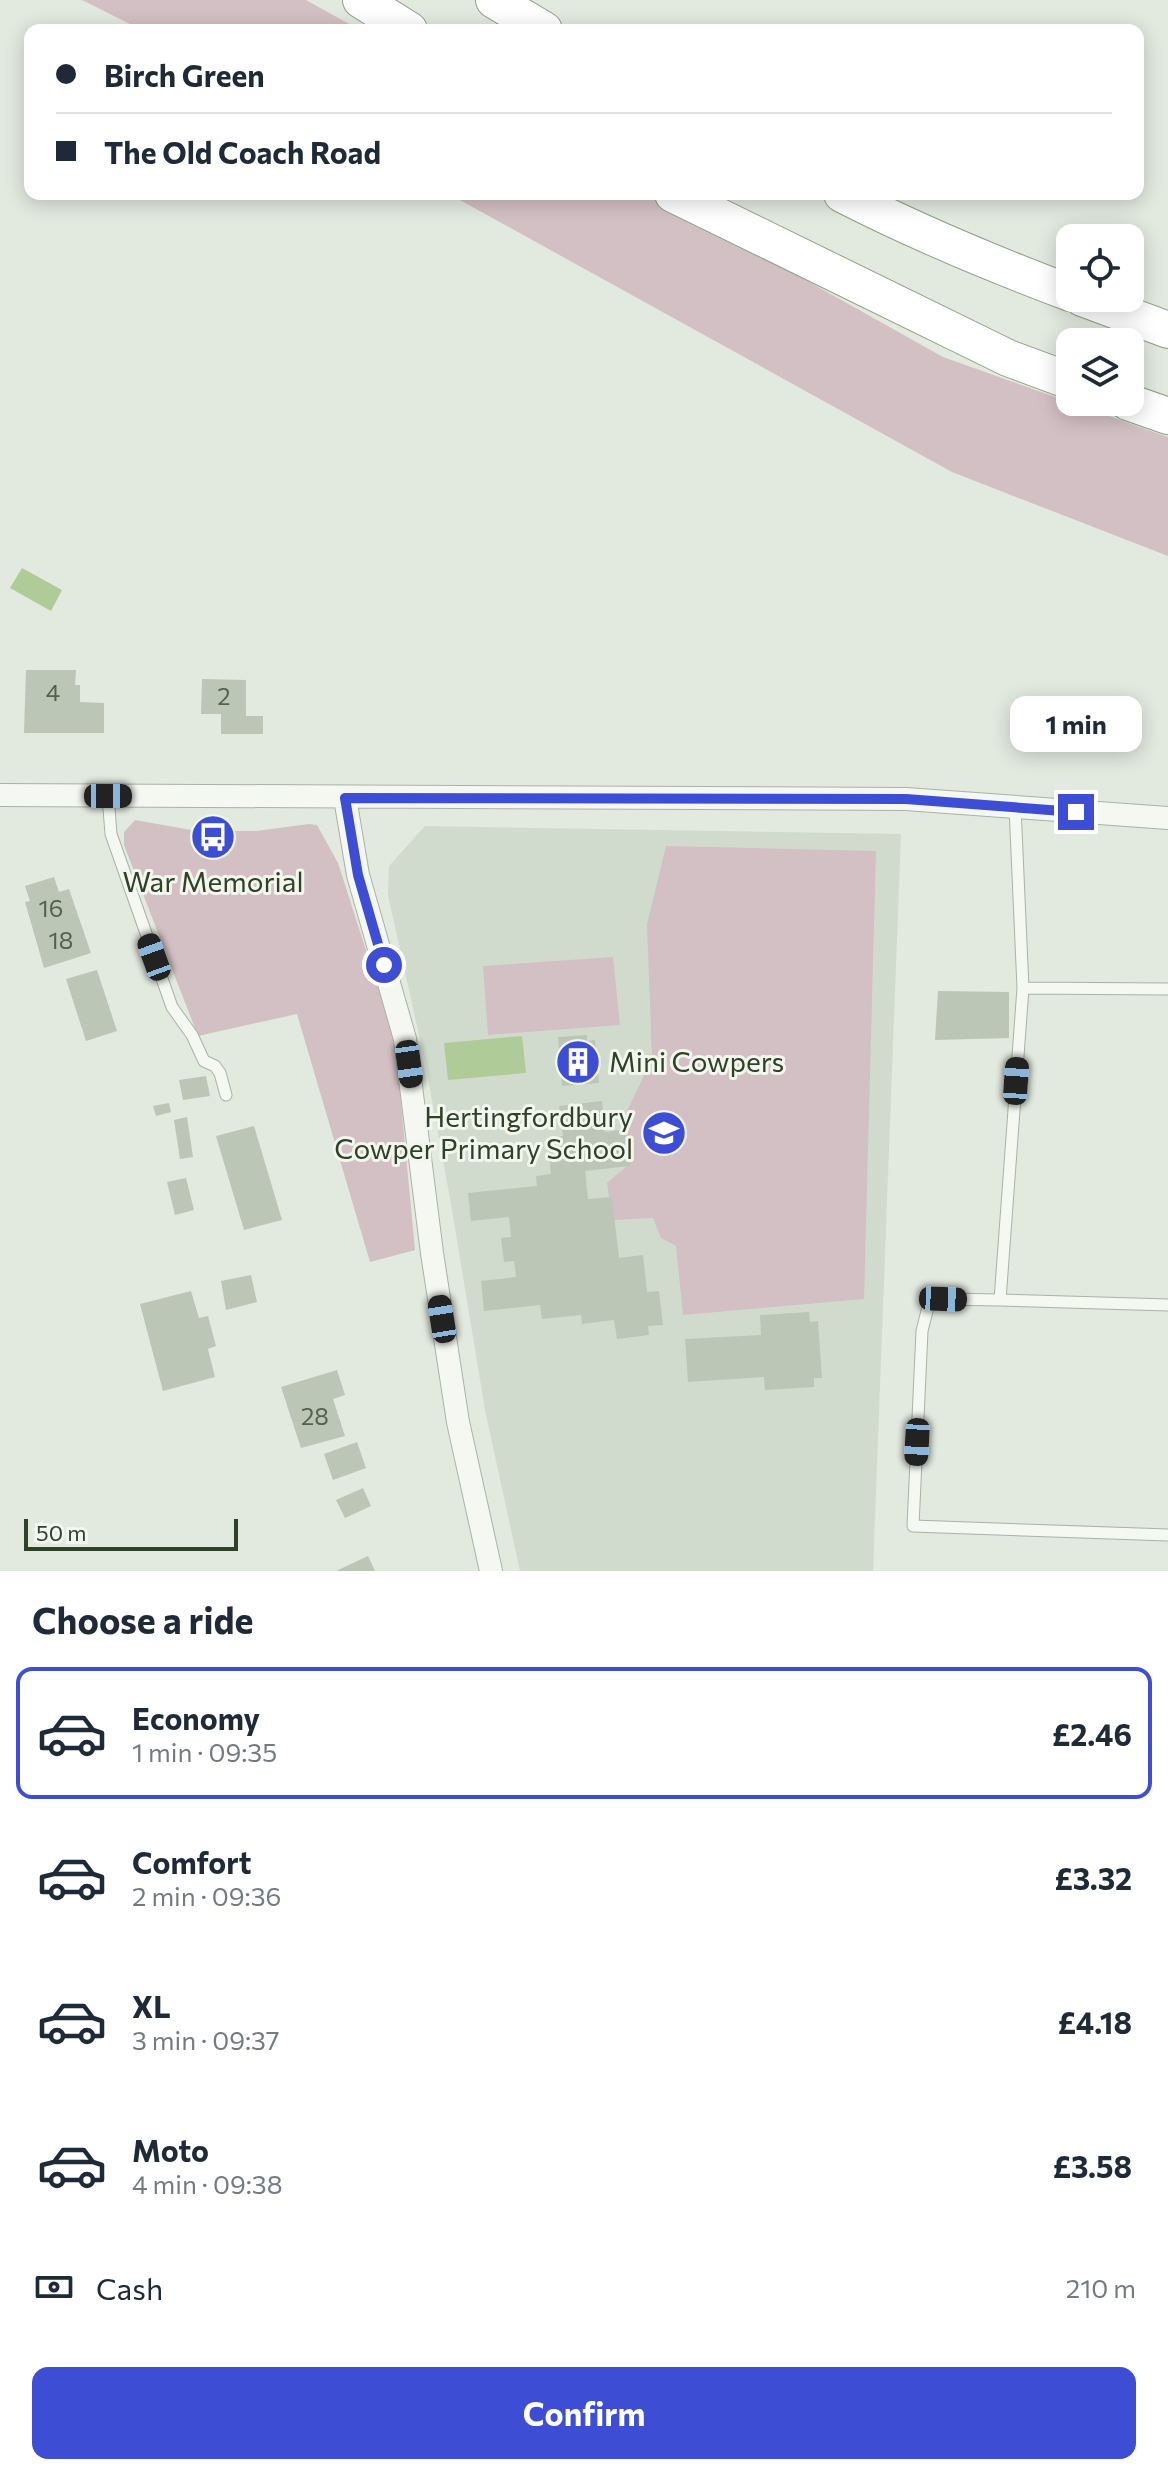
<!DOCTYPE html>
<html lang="en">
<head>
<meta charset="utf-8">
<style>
  :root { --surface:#fff; --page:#f6f6f7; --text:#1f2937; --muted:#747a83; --line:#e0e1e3; --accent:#3e4ed4 }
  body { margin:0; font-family:Commissioner,sans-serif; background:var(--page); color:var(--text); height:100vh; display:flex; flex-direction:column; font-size:30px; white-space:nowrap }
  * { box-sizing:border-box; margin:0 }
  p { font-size:26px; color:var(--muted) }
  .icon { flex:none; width:44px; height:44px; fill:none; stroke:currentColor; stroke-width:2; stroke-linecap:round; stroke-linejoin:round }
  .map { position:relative; height:1571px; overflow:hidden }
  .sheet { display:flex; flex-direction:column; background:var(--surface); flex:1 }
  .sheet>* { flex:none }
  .guide { position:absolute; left:24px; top:24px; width:1120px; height:176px; border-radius:16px; box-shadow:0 4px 20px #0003; display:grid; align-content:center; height:176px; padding:0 32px; background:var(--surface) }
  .fabs { position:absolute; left:1056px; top:224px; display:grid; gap:16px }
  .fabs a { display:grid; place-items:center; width:88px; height:88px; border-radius:16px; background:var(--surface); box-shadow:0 4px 20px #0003; font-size:40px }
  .scale { position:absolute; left:24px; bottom:20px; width:214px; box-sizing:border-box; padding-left:8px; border:4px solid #2f4127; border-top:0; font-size:22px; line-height:28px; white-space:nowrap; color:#2f4127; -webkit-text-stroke:6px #f2f6ef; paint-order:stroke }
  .end { position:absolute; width:36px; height:36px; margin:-18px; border:10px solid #3e4ed4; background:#fff; box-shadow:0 0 0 4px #fff }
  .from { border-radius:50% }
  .bubble { position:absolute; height:56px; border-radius:16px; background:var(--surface); box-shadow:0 4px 20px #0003; font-size:26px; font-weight:700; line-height:56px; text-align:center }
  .car { position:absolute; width:24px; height:48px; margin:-24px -12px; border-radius:10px; box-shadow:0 0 6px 2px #0007; background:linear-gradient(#222 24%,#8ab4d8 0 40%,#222 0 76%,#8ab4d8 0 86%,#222 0) }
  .guide b { display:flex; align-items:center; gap:28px; height:76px; font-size:30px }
  .guide b+b { border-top:2px solid var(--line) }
  .guide i { width:20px; height:20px; background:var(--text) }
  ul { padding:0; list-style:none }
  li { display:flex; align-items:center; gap:24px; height:132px; margin:0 16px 12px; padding:0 16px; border:4px solid transparent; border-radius:16px }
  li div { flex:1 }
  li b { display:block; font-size:30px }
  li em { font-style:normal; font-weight:700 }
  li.selected { border-color:var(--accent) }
  li>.icon { width:72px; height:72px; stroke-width:1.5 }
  h2 { padding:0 32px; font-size:36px; line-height:96px }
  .pay { display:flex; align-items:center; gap:20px; height:88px; padding:0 32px; font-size:30px }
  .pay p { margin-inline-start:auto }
  .action { display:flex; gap:16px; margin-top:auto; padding:16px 32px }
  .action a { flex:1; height:92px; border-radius:16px; background:var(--accent); color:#fff; font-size:32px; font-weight:700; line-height:92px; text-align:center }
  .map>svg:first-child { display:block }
  .built { fill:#d1dbcd }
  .green { fill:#d3c0c4 }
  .water { fill:#afcb98 }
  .building { fill:#bbc6b6 }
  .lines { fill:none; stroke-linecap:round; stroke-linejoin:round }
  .service-casing { stroke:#a9b3a4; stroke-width:13 }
  .minor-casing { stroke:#a9b3a4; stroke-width:24 }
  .trunk-casing { stroke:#8fa086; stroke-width:38 }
  .service { stroke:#f4f7f2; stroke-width:11 }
  .minor { stroke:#f4f7f2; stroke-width:22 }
  .trunk { stroke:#fff; stroke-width:36 }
  .route { stroke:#3e4ed4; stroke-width:10 }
  .labels { text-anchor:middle; stroke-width:6; stroke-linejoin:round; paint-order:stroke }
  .number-label { font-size:24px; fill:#52624b }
  .poi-label { font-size:28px; fill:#2f4127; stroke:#f2f6ef }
</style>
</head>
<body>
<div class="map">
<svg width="1168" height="1571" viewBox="0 0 1168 1571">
  <rect width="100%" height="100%" fill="#e2e9df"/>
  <path class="built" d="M 425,826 L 901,834 L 873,1571 L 520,1571 L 485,1410 L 451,1204 L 425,1062 L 388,895 L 389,866 Z"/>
  <path class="green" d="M 82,0 L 306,0 L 360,30 L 142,30 Z
    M 449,194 L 652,194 L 943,357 L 1168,437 L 1168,556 L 952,472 Z
    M 135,820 L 197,831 L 256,831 L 309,824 L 317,825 L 338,863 L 391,1028 L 398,1071 L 415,1250 L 370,1262 L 297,1014 L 198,1036 L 124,845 L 124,832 Z
    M 666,846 L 876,851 L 864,1299 L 683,1315 L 676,1246 L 661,1238 L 653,1218 L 612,1220 L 607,1183 L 627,1166 L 624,1117 L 652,1059 L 647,924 Z
    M 613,957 L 620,1025 L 488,1035 L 483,966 Z"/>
  <path class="water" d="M 22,568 L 62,590 L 51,611 L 10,588 Z
    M 522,1036 L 526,1073 L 448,1080 L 444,1043 Z"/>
  <path class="building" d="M 26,670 L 76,670 L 75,685 L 80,685 L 80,702 L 104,703 L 104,733 L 24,733 Z
    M 202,679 L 246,680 L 246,716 L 263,716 L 263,734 L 221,734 L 221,714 L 201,714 Z
    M 54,877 L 59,892 L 69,889 L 91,953 L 44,968 L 25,902 L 30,901 L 25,886 Z
    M 97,970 L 117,1031 L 86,1041 L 66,979 Z
    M 938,991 L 1009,992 L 1009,1038 L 935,1040 Z
    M 587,1035 L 587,1041 L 595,1040 L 599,1083 L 562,1086 L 558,1037 Z
    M 206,1076 L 210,1096 L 183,1100 L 179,1080 Z
    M 602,1101 L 605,1132 L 626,1129 L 630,1166 L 585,1171 L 588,1199 L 612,1197 L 619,1258 L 643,1255 L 647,1292 L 659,1291 L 663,1325 L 648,1326 L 649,1335 L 617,1339 L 614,1320 L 582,1324 L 581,1315 L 542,1319 L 540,1305 L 484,1311 L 481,1281 L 516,1277 L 514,1261 L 504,1262 L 501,1238 L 511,1237 L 509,1217 L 471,1221 L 468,1193 L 537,1186 L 536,1176 L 551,1174 L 547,1138 L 563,1136 L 559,1106 Z
    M 169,1103 L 171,1112 L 156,1116 L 153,1106 Z
    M 187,1117 L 193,1157 L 180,1159 L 174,1120 Z
    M 254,1126 L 282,1220 L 244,1230 L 216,1136 Z
    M 186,1178 L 194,1210 L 175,1215 L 167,1182 Z
    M 251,1275 L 257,1302 L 226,1310 L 221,1281 Z
    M 191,1291 L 199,1318 L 208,1316 L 216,1346 L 208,1349 L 215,1377 L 163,1391 L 140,1304 Z
    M 809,1312 L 810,1322 L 818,1321 L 822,1378 L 814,1378 L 814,1387 L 765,1390 L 764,1377 L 688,1382 L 685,1339 L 761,1335 L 760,1315 Z
    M 337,1370 L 345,1395 L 333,1399 L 345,1436 L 301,1448 L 281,1387 Z
    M 357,1442 L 366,1468 L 333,1480 L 324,1454 Z
    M 363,1488 L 371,1506 L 345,1518 L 336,1500 Z
    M 368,1556 L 375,1571 L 336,1571 Z"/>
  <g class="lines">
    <g class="service-casing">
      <path id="service" d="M 108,796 L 111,834 L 172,1007 L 192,1035 L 204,1061 L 215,1066 L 220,1073 L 226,1095
        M 1015,807 L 1023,988 L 1000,1300 L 943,1299 L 928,1307 L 922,1331 L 913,1526 L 1168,1535
        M 1023,988 L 1168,989
        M 1000,1300 L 1168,1305"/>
    </g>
    <g class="minor-casing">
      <path id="minor" d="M 0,795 L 906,799 L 1168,818
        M 345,798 L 358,875 L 405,1039 L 432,1253 L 458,1422 L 491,1571"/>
    </g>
    <g class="trunk-casing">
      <path id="trunk" d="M 361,0 L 409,30
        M 494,0 L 544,30
        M 673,194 L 1008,358 L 1070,381
        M 842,194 C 916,232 993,264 1070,293
        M 1082,298 L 1168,330
        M 1128,402 L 1168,416"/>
    </g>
    <use href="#service" class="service"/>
    <use href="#minor" class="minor"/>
    <use href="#trunk" class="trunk"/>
  </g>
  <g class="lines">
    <path class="route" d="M 384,965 L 358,875 L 345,798 L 906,799 L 1076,812"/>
  </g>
  <defs>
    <g id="bus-disc" transform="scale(2.3)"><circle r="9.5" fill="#3e4ed4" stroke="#f2f6ef"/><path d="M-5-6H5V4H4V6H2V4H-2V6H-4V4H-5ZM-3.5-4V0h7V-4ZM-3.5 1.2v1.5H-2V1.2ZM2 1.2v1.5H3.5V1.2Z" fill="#fff"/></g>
    <g id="building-disc" transform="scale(2.3)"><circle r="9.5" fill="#3e4ed4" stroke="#f2f6ef"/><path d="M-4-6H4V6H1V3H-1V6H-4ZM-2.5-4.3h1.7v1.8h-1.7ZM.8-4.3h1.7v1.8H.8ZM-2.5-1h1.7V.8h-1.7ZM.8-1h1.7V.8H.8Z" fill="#fff"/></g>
    <g id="school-disc" transform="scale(2.3)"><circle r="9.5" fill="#3e4ed4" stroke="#f2f6ef"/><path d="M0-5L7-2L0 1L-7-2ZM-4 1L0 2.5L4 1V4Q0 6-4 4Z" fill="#fff"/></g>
  </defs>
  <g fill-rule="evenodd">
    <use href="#bus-disc" x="213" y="837"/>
    <use href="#building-disc" x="578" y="1062"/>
    <use href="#school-disc" x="664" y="1133"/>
  </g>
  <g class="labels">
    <g class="number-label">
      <text x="53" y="701">4</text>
      <text x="224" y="705">2</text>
      <text x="51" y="917">16</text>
      <text x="61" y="949">18</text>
      <text x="315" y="1425">28</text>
    </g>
    <g class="poi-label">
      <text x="213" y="892">War Memorial</text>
      <text x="609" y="1072" text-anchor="start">Mini Cowpers</text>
      <text x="633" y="1127" text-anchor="end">Hertingfordbury<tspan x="633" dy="32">Cowper Primary School</tspan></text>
    </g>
  </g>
</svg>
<div class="fabs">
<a><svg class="icon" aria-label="locate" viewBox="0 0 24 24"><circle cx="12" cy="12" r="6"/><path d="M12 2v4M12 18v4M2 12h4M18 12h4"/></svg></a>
<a><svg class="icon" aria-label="layers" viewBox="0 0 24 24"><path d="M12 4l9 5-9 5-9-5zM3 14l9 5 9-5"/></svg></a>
</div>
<div class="scale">50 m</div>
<i class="end from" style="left:384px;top:965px"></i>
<i class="end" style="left:1076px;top:812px"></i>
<div class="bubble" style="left:1010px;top:696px;width:132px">1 min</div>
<i class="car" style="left:108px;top:796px;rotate:90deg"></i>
<i class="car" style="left:154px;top:957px;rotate:340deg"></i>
<i class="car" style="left:409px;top:1064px;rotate:172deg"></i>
<i class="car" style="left:1016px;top:1081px;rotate:4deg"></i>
<i class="car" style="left:943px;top:1299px;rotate:92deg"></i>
<i class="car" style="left:442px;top:1319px;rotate:351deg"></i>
<i class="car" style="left:917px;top:1442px;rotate:183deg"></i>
<div class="guide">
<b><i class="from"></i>Birch Green</b>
<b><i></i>The Old Coach Road</b>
</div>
</div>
<section class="sheet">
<h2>Choose a ride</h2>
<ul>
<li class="selected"><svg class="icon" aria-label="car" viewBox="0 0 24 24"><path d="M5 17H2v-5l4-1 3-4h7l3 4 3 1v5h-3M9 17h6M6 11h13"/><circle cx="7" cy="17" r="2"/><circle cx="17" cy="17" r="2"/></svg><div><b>Economy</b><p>1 min · 09:35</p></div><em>£2.46</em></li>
<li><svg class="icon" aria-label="car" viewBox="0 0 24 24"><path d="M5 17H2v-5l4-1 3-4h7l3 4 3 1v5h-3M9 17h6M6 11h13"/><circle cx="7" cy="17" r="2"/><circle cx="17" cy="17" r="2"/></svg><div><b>Comfort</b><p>2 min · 09:36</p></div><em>£3.32</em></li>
<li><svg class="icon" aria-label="car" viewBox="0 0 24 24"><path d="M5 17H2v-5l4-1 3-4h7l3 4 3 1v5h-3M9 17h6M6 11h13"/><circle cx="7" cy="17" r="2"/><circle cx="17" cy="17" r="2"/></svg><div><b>XL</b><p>3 min · 09:37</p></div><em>£4.18</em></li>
<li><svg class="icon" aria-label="car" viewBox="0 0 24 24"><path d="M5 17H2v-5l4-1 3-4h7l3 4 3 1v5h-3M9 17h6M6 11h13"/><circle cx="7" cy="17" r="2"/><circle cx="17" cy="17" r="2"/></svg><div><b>Moto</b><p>4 min · 09:38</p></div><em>£3.58</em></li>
</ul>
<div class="pay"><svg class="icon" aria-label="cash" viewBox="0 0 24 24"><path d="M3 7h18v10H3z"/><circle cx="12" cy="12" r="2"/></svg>Cash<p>210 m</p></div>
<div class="action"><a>Confirm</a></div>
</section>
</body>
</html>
